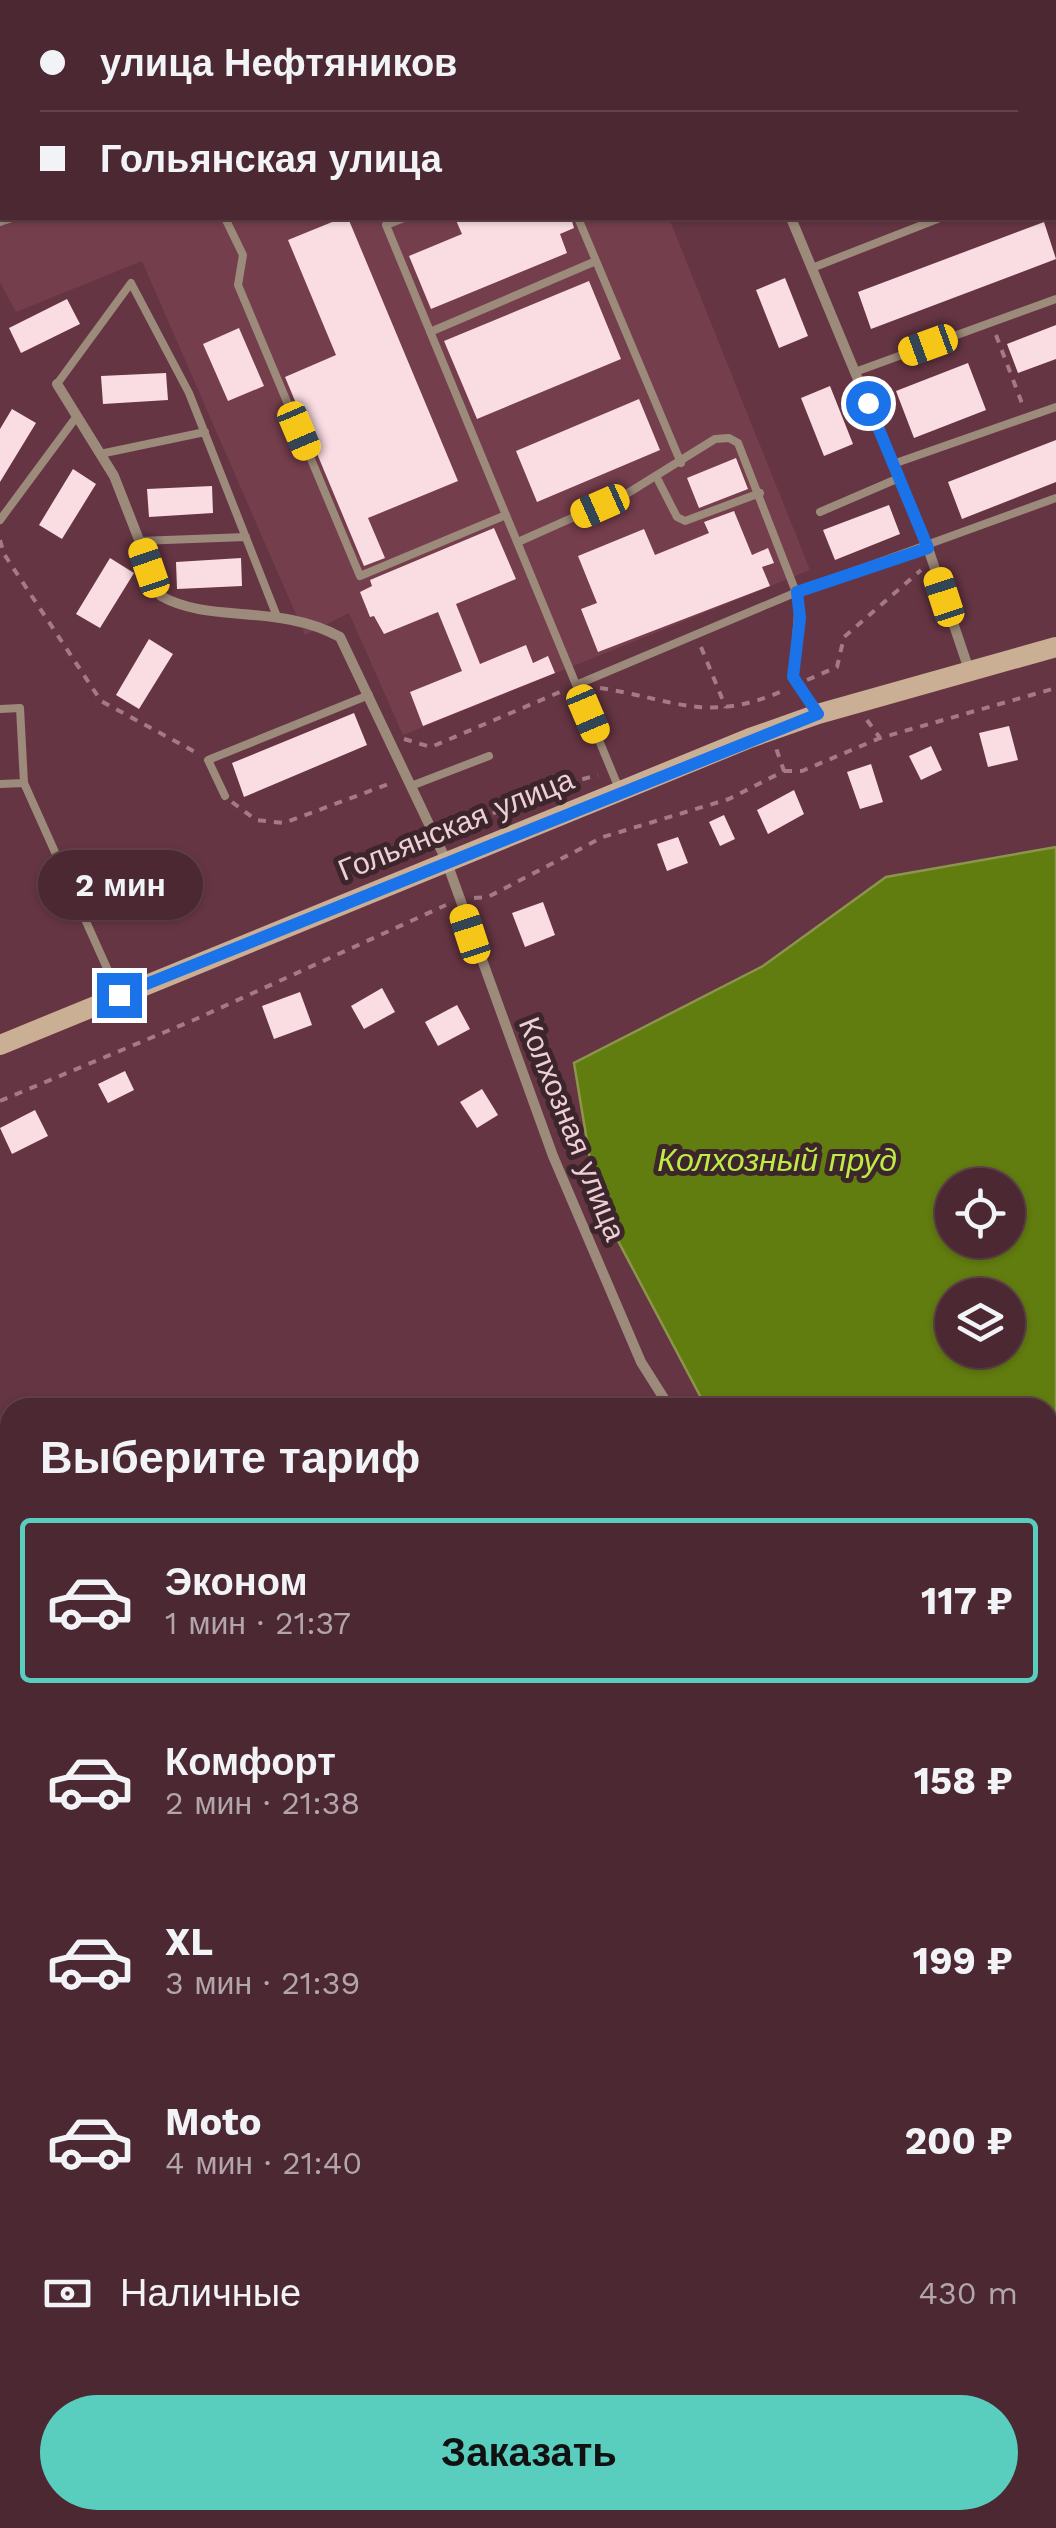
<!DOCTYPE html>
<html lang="ru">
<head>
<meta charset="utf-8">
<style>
  :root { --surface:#4c2832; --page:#56343e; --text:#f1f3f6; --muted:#b2a6ac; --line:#63444d; --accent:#59cebf }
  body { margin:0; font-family:"Work Sans",sans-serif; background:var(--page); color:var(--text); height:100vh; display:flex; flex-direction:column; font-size:38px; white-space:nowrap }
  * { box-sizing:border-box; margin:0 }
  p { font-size:32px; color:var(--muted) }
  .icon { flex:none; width:55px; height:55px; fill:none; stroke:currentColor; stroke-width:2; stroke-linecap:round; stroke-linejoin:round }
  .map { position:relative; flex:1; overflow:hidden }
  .details { position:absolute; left:0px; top:1398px; width:1058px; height:1132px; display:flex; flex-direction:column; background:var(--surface); border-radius:30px 30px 0 0; box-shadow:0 2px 8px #0004,0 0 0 2px var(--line) }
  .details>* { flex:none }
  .top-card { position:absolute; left:0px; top:0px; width:1058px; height:220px; box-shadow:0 2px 8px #0004,0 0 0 2px var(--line); display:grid; align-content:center; height:220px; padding:0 40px; background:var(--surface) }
  .controls { position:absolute; left:935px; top:1168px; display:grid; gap:20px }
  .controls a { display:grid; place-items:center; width:90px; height:90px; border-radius:50%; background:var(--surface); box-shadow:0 2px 8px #0004,0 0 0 2px var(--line); font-size:50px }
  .end { position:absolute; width:45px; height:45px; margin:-22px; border:12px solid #1a73e8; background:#fff; box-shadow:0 0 0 5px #fff }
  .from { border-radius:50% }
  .bubble { position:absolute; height:70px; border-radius:35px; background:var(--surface); box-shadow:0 2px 8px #0004,0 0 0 2px var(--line); font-size:32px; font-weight:700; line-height:70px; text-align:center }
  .car { position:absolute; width:30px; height:60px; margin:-30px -15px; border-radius:12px; box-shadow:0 0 8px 2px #0007; background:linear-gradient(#f5c518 24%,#345 0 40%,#f5c518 0 76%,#345 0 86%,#f5c518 0) }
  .top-card b { display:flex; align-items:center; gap:35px; height:95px; font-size:38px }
  .top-card b+b { border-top:2px solid var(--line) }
  .top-card i { width:25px; height:25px; background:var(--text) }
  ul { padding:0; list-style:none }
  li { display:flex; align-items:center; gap:30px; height:165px; margin:0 20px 15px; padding:0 20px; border:5px solid transparent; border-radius:10px }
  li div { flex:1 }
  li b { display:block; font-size:38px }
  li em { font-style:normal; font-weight:700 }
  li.current { border-color:var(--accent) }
  li>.icon { width:90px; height:90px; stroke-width:1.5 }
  h2 { padding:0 40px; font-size:45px; line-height:120px }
  .pay { display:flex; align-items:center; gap:25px; height:110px; padding:0 40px; font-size:38px }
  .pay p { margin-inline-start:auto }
  .button { display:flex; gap:20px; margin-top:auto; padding:20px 40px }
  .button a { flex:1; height:115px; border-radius:60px; background:var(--accent); color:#111; font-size:40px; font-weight:700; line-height:115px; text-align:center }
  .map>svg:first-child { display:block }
  .built { fill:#753e4d }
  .green { fill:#823b4f }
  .water { fill:#617c0f; stroke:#8b954b; stroke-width:2.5; fill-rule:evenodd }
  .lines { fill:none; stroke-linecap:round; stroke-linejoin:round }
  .stream { stroke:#8b954b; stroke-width:5 }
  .river { stroke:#617c0f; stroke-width:32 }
  .building { fill:#fadde3 }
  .path { stroke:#a37a85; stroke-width:4; stroke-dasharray:8 8; stroke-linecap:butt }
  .service { stroke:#9c8a7a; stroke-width:8 }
  .minor { stroke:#9c8a7a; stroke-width:10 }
  .secondary { stroke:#cbaf95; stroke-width:20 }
  .route { stroke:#1a73e8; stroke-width:12 }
  .labels { text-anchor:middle; stroke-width:10; stroke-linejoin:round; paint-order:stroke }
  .street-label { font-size:30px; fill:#eecfd6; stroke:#3c252b }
  .water-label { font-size:32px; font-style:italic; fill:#beeb44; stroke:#3c252b }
</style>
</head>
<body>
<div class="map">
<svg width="1056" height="2528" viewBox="0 0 1056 2528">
  <rect width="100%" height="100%" fill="#663543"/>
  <path class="built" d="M 298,0 L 581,0 L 582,2 L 294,2 Z
    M 5,218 L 669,218 L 810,570 L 403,735 L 349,613 L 305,635 L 142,261 L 16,312 L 0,282 L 0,222 Z"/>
  <path class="green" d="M 10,1918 L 10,2386 L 0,2374 L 0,1921 Z
    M 342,2520 L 628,2520 L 637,2528 L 341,2528 Z
    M 706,2520 L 1013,2520 L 1017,2528 L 715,2528 Z"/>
  <path class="water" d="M 1056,847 L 1056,1569 L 1048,1572 L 1048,1408 L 706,1407 L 597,1201 L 574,1063 L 763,966 L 886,877 ZM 952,1185 L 1008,1185 L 1008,1240 L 952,1240 ZM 952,1295 L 1008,1295 L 1008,1350 L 952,1350 Z"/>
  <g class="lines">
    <path class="stream" d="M 1048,1651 L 1056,1649"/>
    <path class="river" d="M 0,1580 L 10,1584"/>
  </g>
  <path class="building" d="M 342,218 L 348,218 L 458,481 L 368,518 L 385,558 L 364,566 L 285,377 L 336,355 L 288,240 Z
    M 455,218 L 571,218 L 574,228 L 560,234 L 567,253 L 431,309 L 409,256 L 462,234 Z
    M 1044,222 L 1056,259 L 871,329 L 858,292 Z
    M 785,278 L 808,336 L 779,348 L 756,290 Z
    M 589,281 L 621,359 L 477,419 L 444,341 Z
    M 67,299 L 80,324 L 21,353 L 9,328 Z
    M 1056,325 L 1056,359 L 1018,373 L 1007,344 Z
    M 239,328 L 264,386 L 228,401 L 203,344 Z
    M 968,363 L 986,410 L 914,438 L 896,391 Z
    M 166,373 L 168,400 L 103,404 L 101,376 Z
    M 830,386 L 853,444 L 824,456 L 801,398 Z
    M 639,399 L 660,450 L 537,502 L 516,451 Z
    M 12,409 L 36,423 L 0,482 L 0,429 Z
    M 1056,440 L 1056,482 L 962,519 L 948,482 Z
    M 736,458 L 748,489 L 699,508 L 687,478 Z
    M 73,469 L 96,484 L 62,539 L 39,525 Z
    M 212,486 L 213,513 L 149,517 L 147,489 Z
    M 889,505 L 900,534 L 835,560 L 823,530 Z
    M 734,511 L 752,555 L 768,548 L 774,563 L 762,567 L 770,586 L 598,652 L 581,609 L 597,603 L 578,556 L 644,529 L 655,555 L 709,533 L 704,522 Z
    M 494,528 L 516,579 L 456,604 L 480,664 L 526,645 L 533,663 L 548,656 L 555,673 L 423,726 L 410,692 L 462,671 L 438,612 L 384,634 L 374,616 L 370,617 L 360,592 L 372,586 L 370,580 Z
    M 110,558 L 134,573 L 100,628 L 76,614 Z
    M 241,558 L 242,586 L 177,589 L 176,562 Z
    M 149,639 L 173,654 L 139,709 L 116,695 Z
    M 354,713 L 367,745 L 244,797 L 232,763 Z
    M 1009,726 L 1018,760 L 988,767 L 979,733 Z
    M 931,746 L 942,770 L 921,780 L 909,756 Z
    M 871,764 L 883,802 L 860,809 L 847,772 Z
    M 794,790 L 804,814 L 768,834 L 757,810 Z
    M 724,815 L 735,839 L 720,846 L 709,822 Z
    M 678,837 L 688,863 L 667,871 L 657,844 Z
    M 543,902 L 555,935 L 525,947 L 512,913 Z
    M 382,988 L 395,1012 L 364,1029 L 351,1006 Z
    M 300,992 L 312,1025 L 274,1039 L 262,1006 Z
    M 457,1005 L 470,1029 L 438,1046 L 425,1022 Z
    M 125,1071 L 134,1090 L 108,1103 L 98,1084 Z
    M 482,1089 L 498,1115 L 477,1128 L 460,1102 Z
    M 35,1110 L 48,1136 L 12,1154 L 0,1128 Z"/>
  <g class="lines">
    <path class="path" d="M 916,0 L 916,2
      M 849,2 L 855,0
      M 996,335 L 1023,406
      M 0,540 L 4,554 L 101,701 L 197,753
      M 701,647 L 726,708
      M 807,680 L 837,667 L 844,637 L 921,570
      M 600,688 C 677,700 707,724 785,690
      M 867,720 L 880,738 L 1056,688
      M 404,739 L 431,747 L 567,689
      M 784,771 L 802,771 L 880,738
      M 232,802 L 256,820 L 284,823 L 394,782
      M 449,833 L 550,788 L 598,775
      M 474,898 L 488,897 L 603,837 L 729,799 L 784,771 L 776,748
      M 0,1101 L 196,1019 L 446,905
      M 1048,2428 L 1056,2422
      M 663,2520 L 667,2528"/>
    <path class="service" d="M 446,0 L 447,2
      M 315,2 L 317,0
      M 1055,54 L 1056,54
      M 0,171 L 2,170
      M 1055,174 L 1056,174
      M 225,218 L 243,255 L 238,285 L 360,576 L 506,515
      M 404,218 L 386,225 L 620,791
      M 578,218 L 681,463
      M 0,222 L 12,218
      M 812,268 L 940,218
      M 430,332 L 596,261
      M 855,372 L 1056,299
      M 57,384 L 131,283 L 189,393 L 276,614
      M 100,454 L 205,432
      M 893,464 L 1056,407
      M 657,478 L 677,517 L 685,521 L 760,493
      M 820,512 L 899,478
      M 0,520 L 77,416
      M 139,541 L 246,537
      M 518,542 L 628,493 L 715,439 L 729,438 L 738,443 L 799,600 L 793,677 L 815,711
      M 576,685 L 797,592 L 1056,498
      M 0,709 L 20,708 L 24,783 L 119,995
      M 0,784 L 24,783
      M 411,786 L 489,756
      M 225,796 L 208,760 L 369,695"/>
    <path class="minor" d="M 44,0 L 45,2
      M 1004,0 L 1005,2
      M 1055,208 L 1056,212
      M 791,218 L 928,548 L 969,670
      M 57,384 L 114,476 L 161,596 C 210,624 278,603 340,637 L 446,860 L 553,1156 L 641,1362 L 670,1408
      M 1048,1624 L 1056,1621
      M 1048,1995 L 1056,1992"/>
    <path class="secondary" d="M 0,1045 L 750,738 L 818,714 L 1056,647"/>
  </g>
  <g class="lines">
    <path class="route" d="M 119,995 L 818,714 L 793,677 L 800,618 L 797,592 L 928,548 L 868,403"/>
  </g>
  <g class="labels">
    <g class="street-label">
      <text transform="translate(456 825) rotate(-22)" y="10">Гольянская улица</text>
      <text transform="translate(572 1129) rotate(68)" y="10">Колхозная улица</text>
    </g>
    <g class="water-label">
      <text x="777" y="1171">Колхозный пруд</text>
    </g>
  </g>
</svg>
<div class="controls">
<a><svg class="icon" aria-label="locate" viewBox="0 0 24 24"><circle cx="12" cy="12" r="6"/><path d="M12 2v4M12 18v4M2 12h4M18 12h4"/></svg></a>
<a><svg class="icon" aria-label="layers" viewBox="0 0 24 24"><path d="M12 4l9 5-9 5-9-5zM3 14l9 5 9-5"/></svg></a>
</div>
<i class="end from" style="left:868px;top:403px"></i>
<i class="end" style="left:119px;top:995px"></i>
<div class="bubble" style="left:38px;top:850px;width:165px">2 мин</div>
<i class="car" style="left:928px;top:345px;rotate:250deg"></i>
<i class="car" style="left:299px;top:431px;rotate:157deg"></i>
<i class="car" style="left:600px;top:506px;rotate:246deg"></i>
<i class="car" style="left:149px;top:568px;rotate:341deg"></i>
<i class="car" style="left:944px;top:597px;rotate:342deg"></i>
<i class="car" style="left:588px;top:714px;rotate:157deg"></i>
<i class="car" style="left:470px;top:934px;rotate:342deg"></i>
<div class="top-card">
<b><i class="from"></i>улица Нефтяников</b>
<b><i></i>Гольянская улица</b>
</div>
<section class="details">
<h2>Выберите тариф</h2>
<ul>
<li class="current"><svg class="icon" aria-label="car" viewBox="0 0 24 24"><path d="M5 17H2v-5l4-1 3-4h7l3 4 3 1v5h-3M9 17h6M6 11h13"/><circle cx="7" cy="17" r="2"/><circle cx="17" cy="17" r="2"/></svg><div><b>Эконом</b><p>1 мин · 21:37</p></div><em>117 ₽</em></li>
<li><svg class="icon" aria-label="car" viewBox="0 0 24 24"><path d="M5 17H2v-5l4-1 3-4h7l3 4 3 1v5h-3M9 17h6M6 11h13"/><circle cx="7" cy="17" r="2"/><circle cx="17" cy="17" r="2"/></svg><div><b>Комфорт</b><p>2 мин · 21:38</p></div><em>158 ₽</em></li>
<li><svg class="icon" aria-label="car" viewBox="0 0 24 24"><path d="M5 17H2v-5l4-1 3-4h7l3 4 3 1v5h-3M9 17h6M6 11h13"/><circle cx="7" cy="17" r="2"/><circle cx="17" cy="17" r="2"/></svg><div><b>XL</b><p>3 мин · 21:39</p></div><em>199 ₽</em></li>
<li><svg class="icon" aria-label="car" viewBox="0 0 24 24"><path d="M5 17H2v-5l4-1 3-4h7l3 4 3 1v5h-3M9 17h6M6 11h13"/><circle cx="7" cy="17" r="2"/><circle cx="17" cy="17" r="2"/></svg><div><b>Moto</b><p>4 мин · 21:40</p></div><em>200 ₽</em></li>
</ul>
<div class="pay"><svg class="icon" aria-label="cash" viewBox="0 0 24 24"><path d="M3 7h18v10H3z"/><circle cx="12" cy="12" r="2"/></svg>Наличные<p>430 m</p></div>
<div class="button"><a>Заказать</a></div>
</section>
</div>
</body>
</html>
